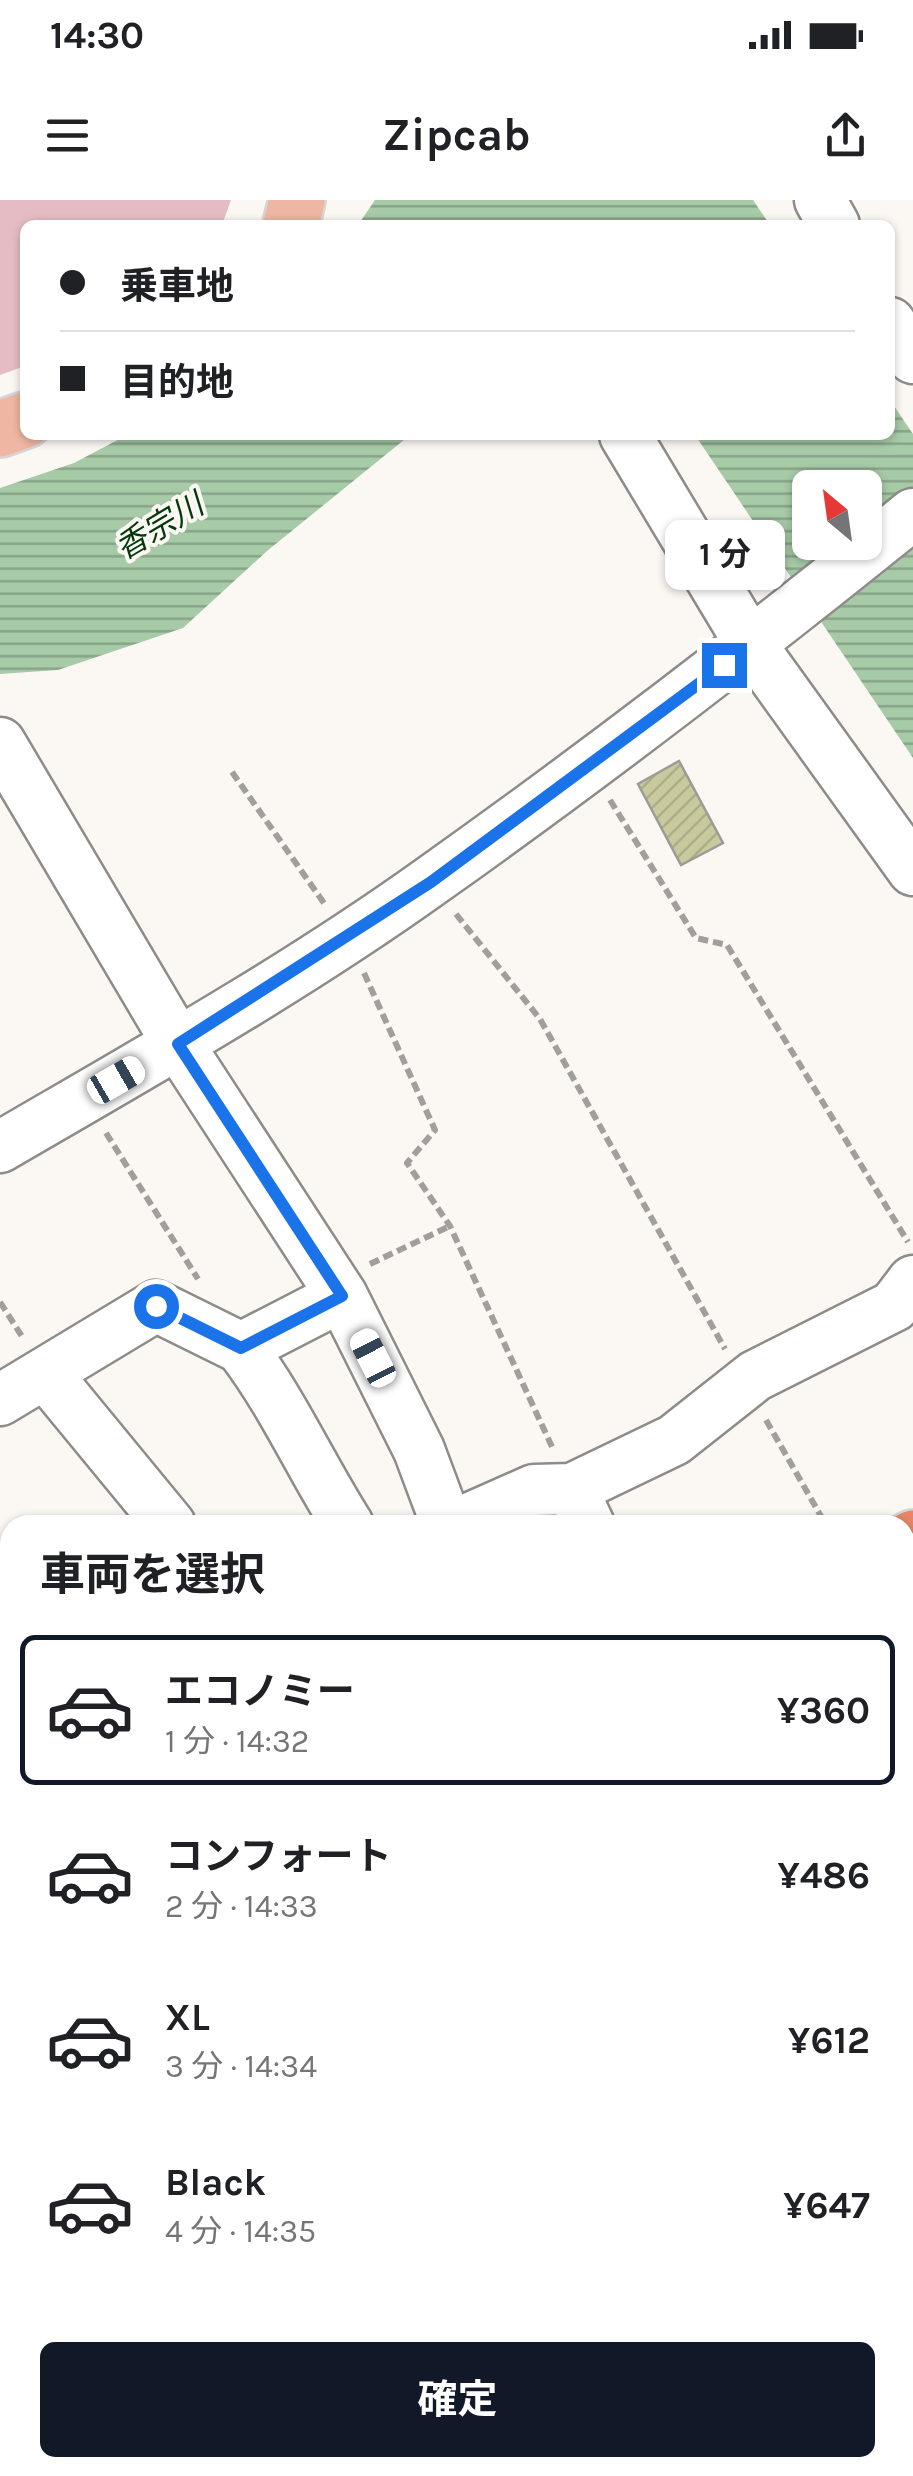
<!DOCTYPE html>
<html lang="ja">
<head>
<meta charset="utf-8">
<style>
  :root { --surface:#fff; --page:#f6f6f6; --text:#202124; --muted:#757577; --line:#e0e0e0; --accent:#111827 }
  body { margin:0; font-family:Karla,"Noto Sans JP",sans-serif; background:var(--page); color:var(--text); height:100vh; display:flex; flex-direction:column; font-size:38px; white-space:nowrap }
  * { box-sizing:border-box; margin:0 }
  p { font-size:32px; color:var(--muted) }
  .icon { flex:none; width:55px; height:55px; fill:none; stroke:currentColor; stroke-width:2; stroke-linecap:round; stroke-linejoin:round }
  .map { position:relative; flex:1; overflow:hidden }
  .sheet { position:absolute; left:0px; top:1315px; width:915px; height:962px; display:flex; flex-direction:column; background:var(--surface); border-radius:30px 30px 0 0; box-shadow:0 2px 8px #0004 }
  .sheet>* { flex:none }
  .guide { position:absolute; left:20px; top:20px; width:875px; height:220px; border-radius:15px; box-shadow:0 2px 8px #0004; display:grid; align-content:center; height:220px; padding:0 40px; background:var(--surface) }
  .needle { width:65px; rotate:331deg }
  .controls { position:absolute; left:792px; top:270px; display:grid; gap:20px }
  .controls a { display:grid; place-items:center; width:90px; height:90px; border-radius:15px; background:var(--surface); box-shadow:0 2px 8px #0004; font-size:50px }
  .end { position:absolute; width:45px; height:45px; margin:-22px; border:12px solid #1a73e8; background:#fff; box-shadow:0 0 0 5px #fff }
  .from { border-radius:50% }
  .bubble { position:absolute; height:70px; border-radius:15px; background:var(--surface); box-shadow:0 2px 8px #0004; font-size:32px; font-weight:700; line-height:70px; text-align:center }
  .car { position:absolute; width:30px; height:60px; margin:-30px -15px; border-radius:12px; box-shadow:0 0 8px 2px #0007; background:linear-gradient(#fff 24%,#345 0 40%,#fff 0 76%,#345 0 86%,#fff 0) }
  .guide b { display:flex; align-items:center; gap:35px; height:95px; font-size:38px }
  .guide b+b { border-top:2px solid var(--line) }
  .guide i { width:25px; height:25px; background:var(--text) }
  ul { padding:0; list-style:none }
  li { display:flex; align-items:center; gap:30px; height:150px; margin:0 20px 15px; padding:0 20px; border:5px solid transparent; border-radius:15px }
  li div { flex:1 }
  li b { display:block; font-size:38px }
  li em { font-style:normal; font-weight:700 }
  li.on { border-color:var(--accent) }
  li>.icon { width:90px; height:90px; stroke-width:1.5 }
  h2 { padding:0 40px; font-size:45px; line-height:120px }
  .action { display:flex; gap:20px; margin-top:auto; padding:20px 40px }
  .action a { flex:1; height:115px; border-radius:15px; background:var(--accent); color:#fff; font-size:40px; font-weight:700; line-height:115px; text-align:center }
  .status { display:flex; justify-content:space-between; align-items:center; height:70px; padding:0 50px; background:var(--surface); direction:ltr }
  .status svg { height:28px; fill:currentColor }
  header { display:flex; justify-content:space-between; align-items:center; height:130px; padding:0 40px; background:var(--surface); font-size:45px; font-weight:700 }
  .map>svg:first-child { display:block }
  .grass { fill:#e6bcc4 }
  .water { fill:url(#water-rules); fill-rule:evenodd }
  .building { fill:url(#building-hatch); stroke:#9b9c97; stroke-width:2.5 }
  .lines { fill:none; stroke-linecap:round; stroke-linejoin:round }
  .minor-casing { stroke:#8e8b88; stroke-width:55 }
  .major-casing { stroke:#d6d5d5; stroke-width:60 }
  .highway-casing { stroke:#d6d5d5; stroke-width:60 }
  .path { stroke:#a19f9c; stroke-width:6; stroke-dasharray:10 5; stroke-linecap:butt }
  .minor { stroke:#fff; stroke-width:50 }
  .major { stroke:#efb7a3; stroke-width:55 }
  .highway { stroke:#e58766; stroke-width:55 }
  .rail { stroke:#797775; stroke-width:8; stroke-dasharray:18 18; stroke-linecap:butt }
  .route { stroke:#1a73e8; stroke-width:12 }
  .labels { text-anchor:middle; stroke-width:8; stroke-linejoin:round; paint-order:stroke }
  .water-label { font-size:32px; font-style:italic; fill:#02380b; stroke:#fbf8f4 }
</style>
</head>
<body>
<div class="status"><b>14:30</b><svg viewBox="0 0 49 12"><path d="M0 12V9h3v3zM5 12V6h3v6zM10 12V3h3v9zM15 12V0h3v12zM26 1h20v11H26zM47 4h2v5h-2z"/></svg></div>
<header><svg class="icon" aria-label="menu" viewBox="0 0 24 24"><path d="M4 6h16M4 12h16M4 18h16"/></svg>Zipcab<svg class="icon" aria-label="share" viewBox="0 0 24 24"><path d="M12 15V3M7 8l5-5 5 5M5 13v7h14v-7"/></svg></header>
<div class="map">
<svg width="913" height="2276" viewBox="0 0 913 2276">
  <defs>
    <pattern id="water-rules" width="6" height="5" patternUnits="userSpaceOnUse" patternTransform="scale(2.5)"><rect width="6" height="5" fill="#a7caa7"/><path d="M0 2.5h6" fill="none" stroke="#88a488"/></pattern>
    <pattern id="building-hatch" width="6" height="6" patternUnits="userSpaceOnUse" patternTransform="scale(2.5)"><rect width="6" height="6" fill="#c8ca9d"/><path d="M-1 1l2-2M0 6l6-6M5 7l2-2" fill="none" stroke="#acae88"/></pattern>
  </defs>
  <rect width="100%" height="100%" fill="#fbf8f4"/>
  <path class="grass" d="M 0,0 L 231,0 L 222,25 L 25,25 L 25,166 L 0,175 Z"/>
  <path class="water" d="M 375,0 L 753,0 L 770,25 L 358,25 Z
    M 890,200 L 913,234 L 913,558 L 695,235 L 890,235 ZM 810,288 L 865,288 L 865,342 L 810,342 Z
    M 127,235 L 410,235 L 267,351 L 183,428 L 58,470 L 0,474 L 0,288 L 74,263 Z"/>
  <path class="building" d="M 679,561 L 723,643 L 681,665 L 638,584 Z"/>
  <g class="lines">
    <g class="minor-casing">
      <path id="minor" d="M 820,0 L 834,25
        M 890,123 L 913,158
        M 625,235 L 751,445 L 913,670
        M 0,543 L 178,844 L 342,1096 L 419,1250 L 447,1325
        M 0,947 C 146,862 294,779 431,681 C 596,564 756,441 913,314
        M 241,1148 C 283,1203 311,1267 348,1325
        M 45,1173 L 170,1325
        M 0,1200 L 156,1106 L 241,1148 L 342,1096
        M 455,1325 L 534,1290 L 572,1289
        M 589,1325 L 572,1289 L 674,1240 L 755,1176 L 894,1106 L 913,1081
        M 0,1439 L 10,1460
        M 905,1464 L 913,1479
        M 0,1612 L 10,1606
        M 905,2041 L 913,2037
        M 405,2276 L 424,2268"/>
    </g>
    <g class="major-casing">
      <path id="major" d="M 291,25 L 297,0
        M 0,229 L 25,220"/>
    </g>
    <g class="highway-casing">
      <path id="highway" d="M 905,1343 L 913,1338
        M 0,1910 L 10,1904"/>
    </g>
    <path class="path" d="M 232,572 L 326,706
      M 610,600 L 696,738 L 727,745 L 908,1042
      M 456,714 L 540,819 L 725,1149
      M 364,773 L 435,930 L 407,963 L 450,1026 L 553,1249
      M 106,933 L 198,1079
      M 370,1064 L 450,1026
      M 0,1102 L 23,1138
      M 766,1220 L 826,1325
      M 485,2276 L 503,2268"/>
    <use href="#minor" class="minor"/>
    <use href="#major" class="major"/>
    <use href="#highway" class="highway"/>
    <path class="rail" d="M 905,1431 L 913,1426
      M 0,1985 L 10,1979"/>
  </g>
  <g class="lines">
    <path class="route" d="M 156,1106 L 241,1148 L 342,1096 L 178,844 L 431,682 L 724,465"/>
  </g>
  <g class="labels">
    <g class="water-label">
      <text transform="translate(159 326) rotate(-31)" y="11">香宗川</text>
    </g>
  </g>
</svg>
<div class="controls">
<a><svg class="needle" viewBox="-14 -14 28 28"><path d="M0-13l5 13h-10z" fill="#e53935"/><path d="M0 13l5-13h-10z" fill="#757577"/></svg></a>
</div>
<i class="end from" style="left:156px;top:1106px"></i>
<i class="end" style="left:724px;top:465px"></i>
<div class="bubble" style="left:665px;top:320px;width:120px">1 分</div>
<i class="car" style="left:116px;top:880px;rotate:60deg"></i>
<i class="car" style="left:373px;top:1158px;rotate:333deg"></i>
<div class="guide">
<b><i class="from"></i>乗車地</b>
<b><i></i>目的地</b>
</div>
<section class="sheet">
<h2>車両を選択</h2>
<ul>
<li class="on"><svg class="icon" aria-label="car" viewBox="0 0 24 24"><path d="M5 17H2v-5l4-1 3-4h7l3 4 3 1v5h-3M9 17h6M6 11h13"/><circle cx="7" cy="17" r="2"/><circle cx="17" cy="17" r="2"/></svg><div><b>エコノミー</b><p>1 分 · 14:32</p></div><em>¥360</em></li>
<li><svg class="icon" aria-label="car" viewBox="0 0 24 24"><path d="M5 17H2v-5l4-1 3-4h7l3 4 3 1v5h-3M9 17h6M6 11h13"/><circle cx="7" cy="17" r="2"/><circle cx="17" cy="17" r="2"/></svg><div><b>コンフォート</b><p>2 分 · 14:33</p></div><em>¥486</em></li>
<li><svg class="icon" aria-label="car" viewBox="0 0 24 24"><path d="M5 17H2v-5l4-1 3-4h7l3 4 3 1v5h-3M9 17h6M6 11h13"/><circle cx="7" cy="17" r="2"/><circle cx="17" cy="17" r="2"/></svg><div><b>XL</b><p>3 分 · 14:34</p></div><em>¥612</em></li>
<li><svg class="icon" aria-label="car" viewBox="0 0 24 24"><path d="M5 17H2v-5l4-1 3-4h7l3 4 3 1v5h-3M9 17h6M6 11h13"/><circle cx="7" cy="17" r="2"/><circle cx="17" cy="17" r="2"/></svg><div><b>Black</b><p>4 分 · 14:35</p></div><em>¥647</em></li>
</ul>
<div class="action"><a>確定</a></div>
</section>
</div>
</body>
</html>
